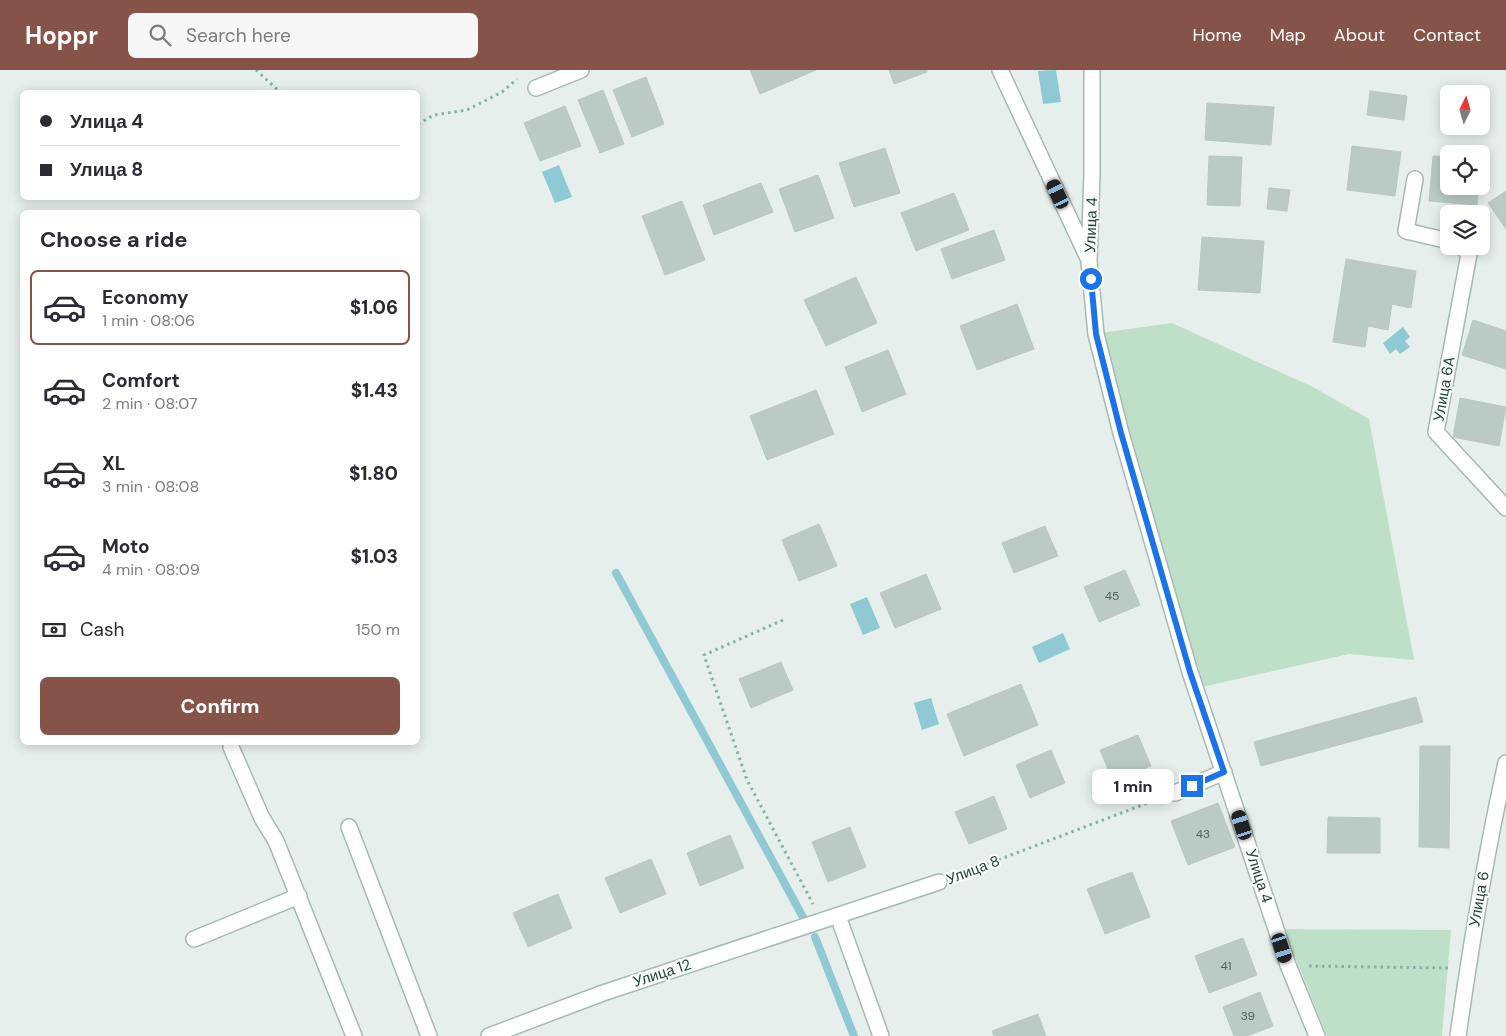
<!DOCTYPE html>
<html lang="en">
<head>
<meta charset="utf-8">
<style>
  :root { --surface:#fff; --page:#f7f7f7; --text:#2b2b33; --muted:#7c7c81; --line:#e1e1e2; --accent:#855347 }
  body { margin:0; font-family:"DM Sans",sans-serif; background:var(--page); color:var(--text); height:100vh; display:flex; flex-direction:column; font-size:19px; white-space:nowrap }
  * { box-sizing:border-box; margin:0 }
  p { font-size:16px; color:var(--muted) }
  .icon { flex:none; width:28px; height:28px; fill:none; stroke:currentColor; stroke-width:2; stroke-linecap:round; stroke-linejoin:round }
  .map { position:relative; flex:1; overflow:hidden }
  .side { position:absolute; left:20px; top:140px; width:400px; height:535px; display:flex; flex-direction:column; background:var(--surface); border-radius:8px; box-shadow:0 2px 12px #0003 }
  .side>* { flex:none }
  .banner { position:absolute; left:20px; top:20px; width:400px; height:110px; border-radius:8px; box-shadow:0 2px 12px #0003; display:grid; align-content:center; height:110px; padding:0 20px; background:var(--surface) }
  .needle { width:32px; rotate:5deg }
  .tools { position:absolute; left:1440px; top:15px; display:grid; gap:10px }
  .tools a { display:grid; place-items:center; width:50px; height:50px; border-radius:8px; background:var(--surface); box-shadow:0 2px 12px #0003; font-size:25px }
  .end { position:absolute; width:22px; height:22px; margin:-11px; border:6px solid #1a73e8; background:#fff; box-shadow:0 0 0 2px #fff }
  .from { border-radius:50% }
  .bubble { position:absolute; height:35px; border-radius:8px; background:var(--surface); box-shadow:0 2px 12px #0003; font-size:16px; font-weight:800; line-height:35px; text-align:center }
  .car { position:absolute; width:15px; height:30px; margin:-15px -8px; border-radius:6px; box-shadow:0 0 4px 1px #0007; background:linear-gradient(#222 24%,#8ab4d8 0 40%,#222 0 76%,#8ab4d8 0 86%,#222 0) }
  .banner b { display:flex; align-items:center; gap:18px; height:48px; font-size:19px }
  .banner b+b { border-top:1px solid var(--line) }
  .banner i { width:12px; height:12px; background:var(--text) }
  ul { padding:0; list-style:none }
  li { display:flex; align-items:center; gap:15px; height:75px; margin:0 10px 8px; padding:0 10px; border:2px solid transparent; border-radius:8px }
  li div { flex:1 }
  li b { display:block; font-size:19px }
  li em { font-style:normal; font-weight:800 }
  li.active { border-color:var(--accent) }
  li>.icon { width:45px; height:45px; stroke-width:1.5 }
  h2 { padding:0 20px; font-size:22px; line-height:60px }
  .pay { display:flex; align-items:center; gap:12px; height:55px; padding:0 20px; font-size:19px }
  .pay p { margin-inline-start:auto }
  .button { display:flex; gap:10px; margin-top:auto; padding:10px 20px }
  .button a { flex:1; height:58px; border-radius:8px; background:var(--accent); color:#fff; font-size:20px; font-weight:800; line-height:58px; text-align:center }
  header { display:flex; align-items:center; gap:30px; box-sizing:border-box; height:70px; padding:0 25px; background:var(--accent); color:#fff }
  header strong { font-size:24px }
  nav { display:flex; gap:28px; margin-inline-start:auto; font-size:18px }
  .search { width:350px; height:45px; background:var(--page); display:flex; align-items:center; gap:12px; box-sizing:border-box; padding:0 18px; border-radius:8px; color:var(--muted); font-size:19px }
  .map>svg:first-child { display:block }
  .green { fill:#bfe0c8 }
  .water { fill:#8ec9d4 }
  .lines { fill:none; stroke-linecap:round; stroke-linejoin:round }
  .stream { stroke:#8ec9d4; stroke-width:8 }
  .building { fill:#bbcac4; stroke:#b8c9c2 }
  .minor-casing { stroke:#a8b8b2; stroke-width:18 }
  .path { stroke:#86b3a5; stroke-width:3; stroke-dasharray:2.5 4; stroke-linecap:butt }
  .minor { stroke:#fff; stroke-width:15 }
  .route { stroke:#1a73e8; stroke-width:6 }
  .labels { text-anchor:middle; stroke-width:4.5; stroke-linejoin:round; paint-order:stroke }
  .number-label { font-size:12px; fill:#4a645c }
  .street-label { font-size:15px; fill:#24423a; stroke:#f7fbf9 }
</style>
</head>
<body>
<header>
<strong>Hoppr</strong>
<div class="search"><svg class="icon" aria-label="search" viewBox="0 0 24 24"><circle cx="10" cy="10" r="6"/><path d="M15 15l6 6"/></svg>Search here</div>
<nav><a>Home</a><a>Map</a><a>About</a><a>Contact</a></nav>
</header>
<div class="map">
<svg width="1506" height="966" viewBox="0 0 1506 966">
  <rect width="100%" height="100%" fill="#e6efeb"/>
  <path class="green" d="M 1172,253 L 1313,317 L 1369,349 L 1414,590 L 1349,584 L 1197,618 L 1100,263 Z
    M 1284,859 L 1451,860 L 1442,966 L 1327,966 Z"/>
  <path class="water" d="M 1056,0 L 1061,32 L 1043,34 L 1038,1 Z
    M 559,95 L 572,127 L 555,133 L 542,102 Z
    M 1403,257 L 1410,267 L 1405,271 L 1410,277 L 1400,284 L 1396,279 L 1390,284 L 1383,273 Z
    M 867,527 L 880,558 L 863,565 L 850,534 Z
    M 1063,563 L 1070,579 L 1039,593 L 1032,577 Z
    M 931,628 L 939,654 L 922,660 L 914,633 Z"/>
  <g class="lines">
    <path class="stream" d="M 616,503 L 804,849
      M 815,867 L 854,966"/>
  </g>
  <path class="building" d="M 750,0 L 816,0 L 760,24 Z
    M 889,0 L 927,0 L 927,2 L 894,14 Z
    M 646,7 L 664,54 L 632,67 L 613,20 Z
    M 603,20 L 624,74 L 600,83 L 578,30 Z
    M 1370,21 L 1407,26 L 1404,50 L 1367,45 Z
    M 1207,33 L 1274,37 L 1271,75 L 1205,70 Z
    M 565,36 L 581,76 L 540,91 L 524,53 Z
    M 1352,76 L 1401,82 L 1395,126 L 1347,120 Z
    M 885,78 L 900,123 L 854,137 L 839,93 Z
    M 1209,86 L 1242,87 L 1240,136 L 1207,135 Z
    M 1433,86 L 1449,87 L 1449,116 L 1479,116 L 1477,135 L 1429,131 Z
    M 818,105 L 834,148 L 795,162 L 779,119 Z
    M 761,113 L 773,142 L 714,165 L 703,135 Z
    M 1269,118 L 1290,120 L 1287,141 L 1267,139 Z
    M 1506,121 L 1506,159 L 1488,133 Z
    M 954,123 L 969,160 L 916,181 L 901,143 Z
    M 682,131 L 705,190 L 665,205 L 642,146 Z
    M 994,160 L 1005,190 L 952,209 L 941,179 Z
    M 1202,167 L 1264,171 L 1260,223 L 1198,220 Z
    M 1346,189 L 1416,201 L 1411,238 L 1392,234 L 1388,260 L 1368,256 L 1365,277 L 1333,272 Z
    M 856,207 L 877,253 L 826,276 L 804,230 Z
    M 1017,234 L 1034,279 L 977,300 L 960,256 Z
    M 1473,250 L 1506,261 L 1506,299 L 1462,285 Z
    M 888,280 L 906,324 L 862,342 L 845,297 Z
    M 816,320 L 834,364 L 767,390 L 750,346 Z
    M 1460,328 L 1506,337 L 1499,376 L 1453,367 Z
    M 819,454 L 837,496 L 799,511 L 782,470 Z
    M 1045,456 L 1058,486 L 1014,503 L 1002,473 Z
    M 1125,500 L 1140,535 L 1099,552 L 1084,517 Z
    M 926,504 L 941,539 L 895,558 L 880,523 Z
    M 781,592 L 793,620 L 751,638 L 739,609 Z
    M 1021,614 L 1038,655 L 964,686 L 947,644 Z
    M 1416,627 L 1423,652 L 1261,696 L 1254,672 Z
    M 1138,665 L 1151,696 L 1113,711 L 1100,680 Z
    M 1420,676 L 1450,676 L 1449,778 L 1419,777 Z
    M 1051,680 L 1065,713 L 1030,728 L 1016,695 Z
    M 994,726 L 1007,759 L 969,774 L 955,742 Z
    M 1218,733 L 1235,777 L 1188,795 L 1171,751 Z
    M 1328,747 L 1380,748 L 1380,783 L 1327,783 Z
    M 850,757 L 866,797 L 828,812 L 812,772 Z
    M 730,765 L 744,798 L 700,816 L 687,783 Z
    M 651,789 L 666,824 L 620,843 L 605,808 Z
    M 1132,802 L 1150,847 L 1105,864 L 1087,819 Z
    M 558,824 L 572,858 L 528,877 L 513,843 Z
    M 1243,868 L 1257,905 L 1209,923 L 1195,886 Z
    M 1260,922 L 1273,956 L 1247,966 L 1234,966 L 1223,937 Z
    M 1038,944 L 1046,966 L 994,966 L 992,961 Z"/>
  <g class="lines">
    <g class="minor-casing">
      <path id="minor" d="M 1000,0 L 1088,188
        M 1092,0 L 1092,103 L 1089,191 L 1096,264 L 1121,363 L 1190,602 L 1288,895 L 1317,966
        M 536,18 L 581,0
        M 1415,109 L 1406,161 L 1449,171
        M 1461,176 L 1469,184 L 1436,362 L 1506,438
        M 231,677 L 262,748 L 276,771 L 354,966
        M 1175,723 L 1224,702
        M 349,757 L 429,966
        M 838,846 L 881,966
        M 194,869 L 299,826
        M 489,966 L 603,923 L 939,812
        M 1458,966 C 1471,874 1486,783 1506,693"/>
    </g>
    <path class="path" d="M 256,0 L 280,22
      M 418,54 L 434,45 L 467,40 L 502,22 L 517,9
      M 783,550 L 704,585 L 747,710 L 813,834
      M 956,806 L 1158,729
      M 1309,896 L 1448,898"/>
    <use href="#minor" class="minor"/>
  </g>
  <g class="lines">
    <path class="route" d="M 1091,209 L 1096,264 L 1121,363 L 1190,602 L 1224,702 L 1192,716"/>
  </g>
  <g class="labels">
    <g class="number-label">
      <text x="1112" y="530">45</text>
      <text x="1203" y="768">43</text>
      <text x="1226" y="900">41</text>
      <text x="1248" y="950">39</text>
    </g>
    <g class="street-label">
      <text transform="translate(1091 155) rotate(-88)" y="5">Улица 4</text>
      <text transform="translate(1444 319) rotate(-80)" y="5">Улица 6A</text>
      <text transform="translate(973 800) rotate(-21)" y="5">Улица 8</text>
      <text transform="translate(1259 806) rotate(72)" y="5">Улица 4</text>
      <text transform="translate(1479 829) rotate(-80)" y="5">Улица 6</text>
      <text transform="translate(662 903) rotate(-18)" y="5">Улица 12</text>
    </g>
  </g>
</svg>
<div class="tools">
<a><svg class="needle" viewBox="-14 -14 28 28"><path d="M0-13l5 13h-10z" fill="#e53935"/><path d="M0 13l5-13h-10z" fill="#7c7c81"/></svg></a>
<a><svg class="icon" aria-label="locate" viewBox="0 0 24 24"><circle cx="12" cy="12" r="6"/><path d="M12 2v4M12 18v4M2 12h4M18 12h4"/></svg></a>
<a><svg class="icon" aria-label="layers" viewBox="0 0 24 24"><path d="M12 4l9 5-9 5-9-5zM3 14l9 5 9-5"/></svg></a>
</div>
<i class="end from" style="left:1091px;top:209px"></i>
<i class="end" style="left:1192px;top:716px"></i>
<div class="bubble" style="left:1092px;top:699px;width:82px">1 min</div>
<i class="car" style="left:1058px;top:124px;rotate:335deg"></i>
<i class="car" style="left:1242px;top:755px;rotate:342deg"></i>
<i class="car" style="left:1282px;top:878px;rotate:162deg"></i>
<div class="banner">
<b><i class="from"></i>Улица 4</b>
<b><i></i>Улица 8</b>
</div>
<section class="side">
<h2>Choose a ride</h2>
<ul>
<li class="active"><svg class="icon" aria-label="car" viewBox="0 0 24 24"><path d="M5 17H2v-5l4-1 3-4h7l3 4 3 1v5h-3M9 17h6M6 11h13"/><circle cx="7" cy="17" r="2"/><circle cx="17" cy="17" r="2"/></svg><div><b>Economy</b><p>1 min · 08:06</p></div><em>$1.06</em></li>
<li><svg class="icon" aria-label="car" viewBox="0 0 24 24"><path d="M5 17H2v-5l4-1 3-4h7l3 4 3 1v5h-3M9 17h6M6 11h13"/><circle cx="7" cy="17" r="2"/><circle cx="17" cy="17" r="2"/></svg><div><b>Comfort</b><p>2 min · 08:07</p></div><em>$1.43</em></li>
<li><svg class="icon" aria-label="car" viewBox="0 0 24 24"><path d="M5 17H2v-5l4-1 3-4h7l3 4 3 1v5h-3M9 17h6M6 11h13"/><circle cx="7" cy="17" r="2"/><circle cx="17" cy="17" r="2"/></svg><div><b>XL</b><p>3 min · 08:08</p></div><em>$1.80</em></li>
<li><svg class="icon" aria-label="car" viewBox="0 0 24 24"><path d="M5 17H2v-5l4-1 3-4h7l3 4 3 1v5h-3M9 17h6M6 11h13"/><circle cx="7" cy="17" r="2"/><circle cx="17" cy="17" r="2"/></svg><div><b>Moto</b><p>4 min · 08:09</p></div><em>$1.03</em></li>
</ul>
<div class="pay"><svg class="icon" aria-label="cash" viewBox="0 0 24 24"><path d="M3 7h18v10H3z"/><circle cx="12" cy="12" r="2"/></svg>Cash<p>150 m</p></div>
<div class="button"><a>Confirm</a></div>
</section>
</div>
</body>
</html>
